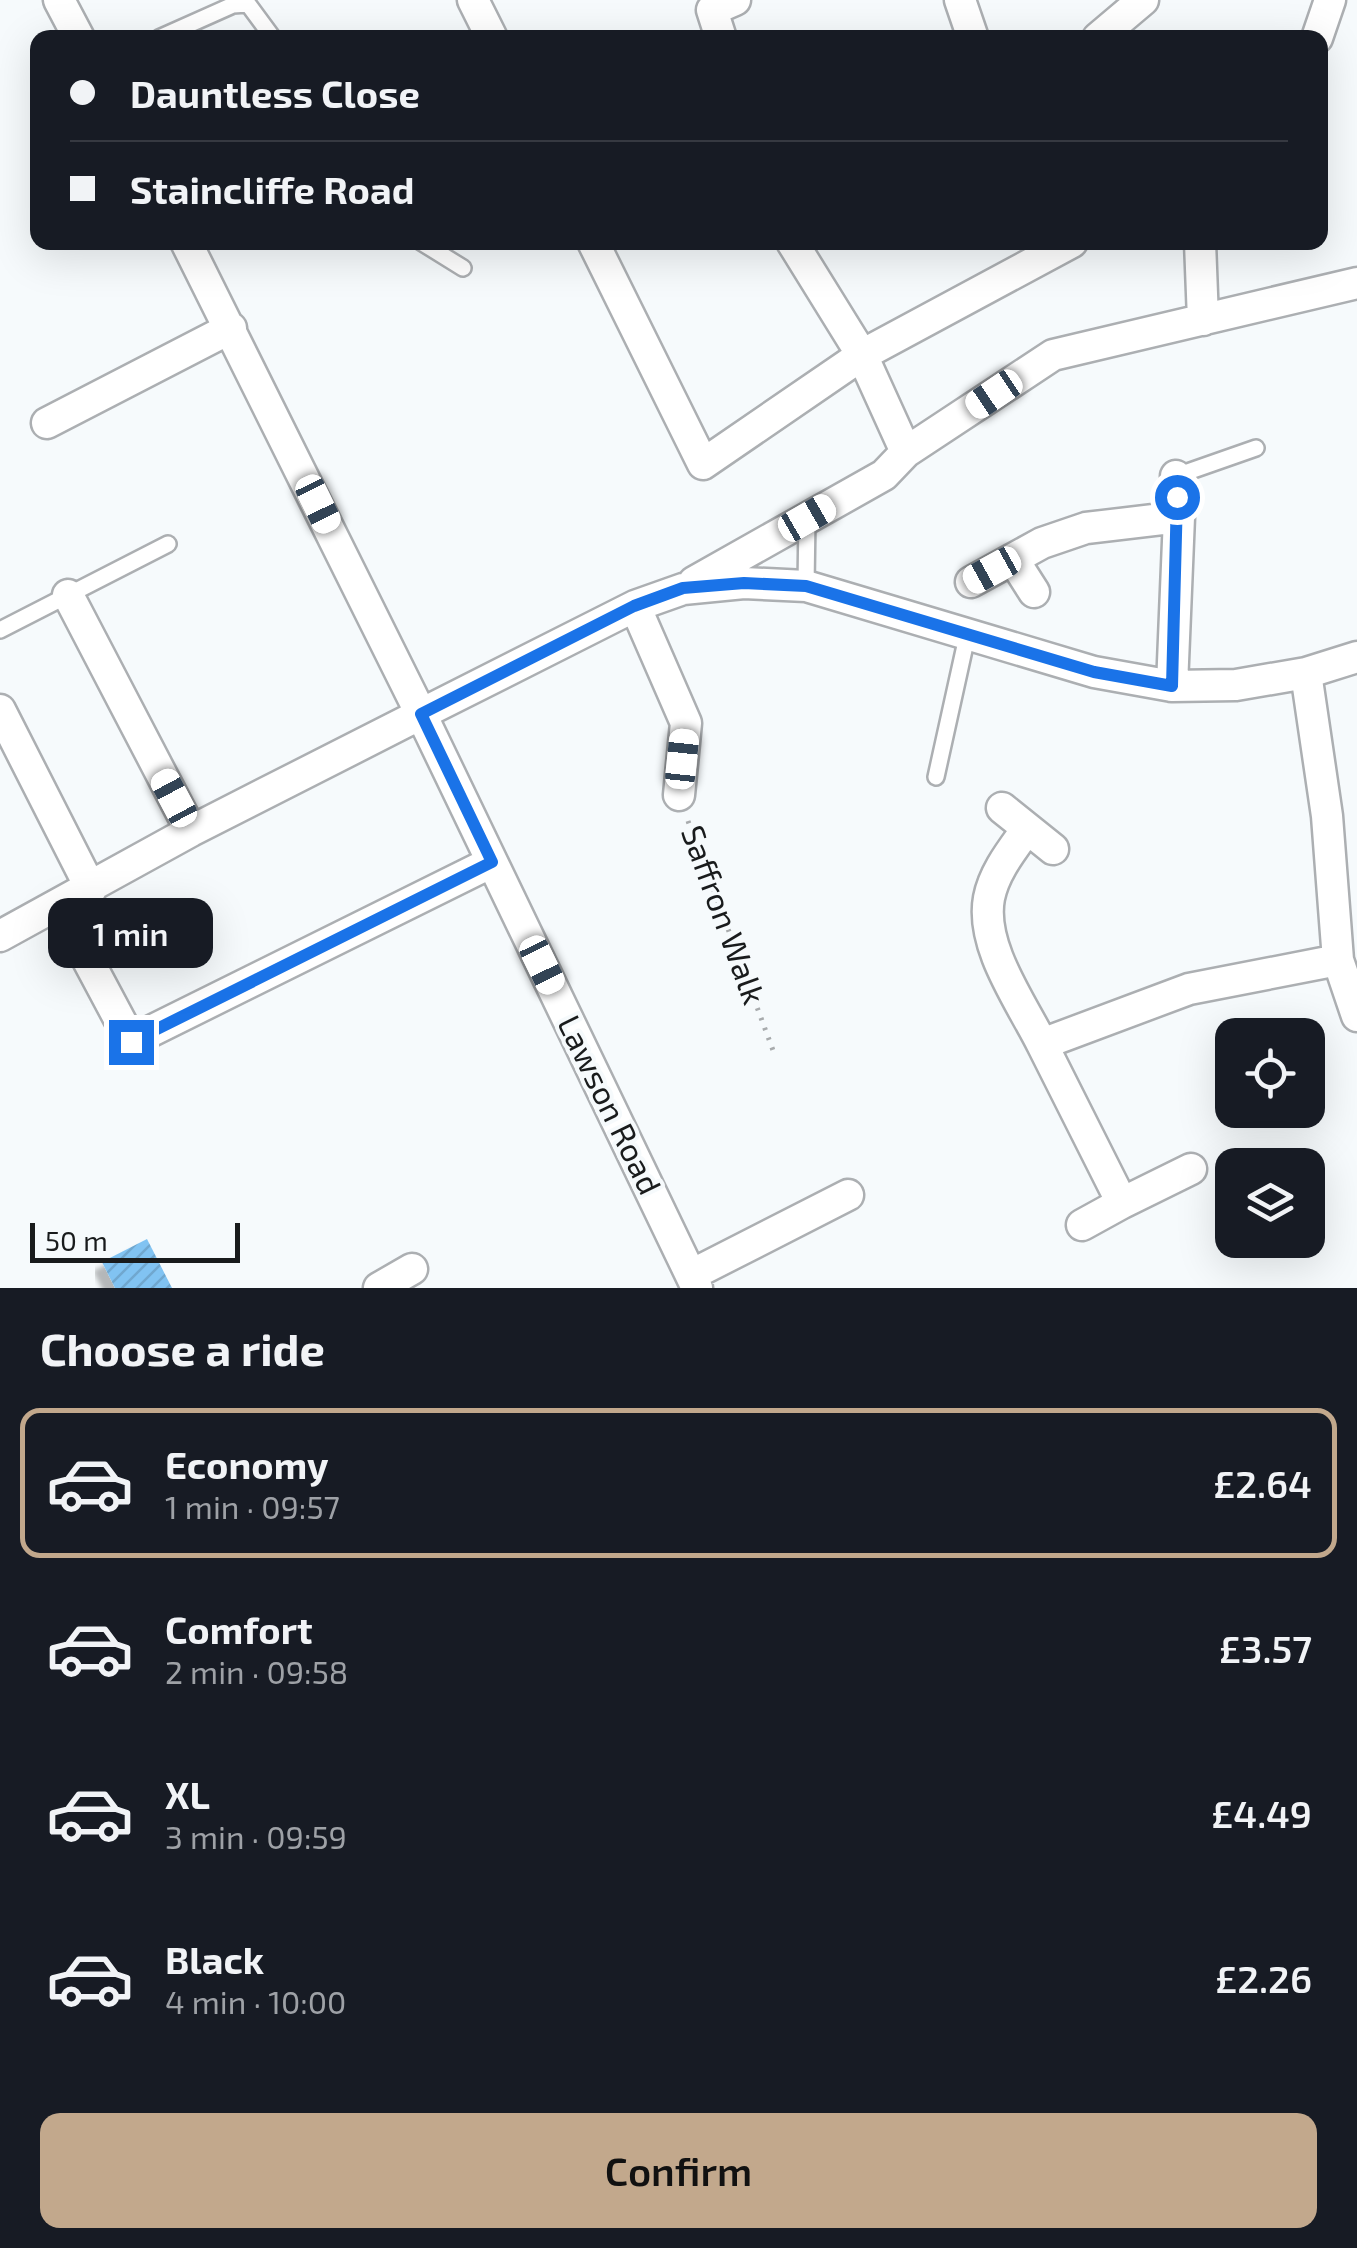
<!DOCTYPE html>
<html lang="en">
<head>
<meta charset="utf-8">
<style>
  :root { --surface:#171b24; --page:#20242c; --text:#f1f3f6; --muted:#9ea1a6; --line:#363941; --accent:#c2a88c }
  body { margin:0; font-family:"Exo 2",sans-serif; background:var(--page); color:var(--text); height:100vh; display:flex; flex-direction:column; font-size:38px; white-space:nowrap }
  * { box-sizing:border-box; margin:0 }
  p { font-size:32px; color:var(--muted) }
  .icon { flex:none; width:55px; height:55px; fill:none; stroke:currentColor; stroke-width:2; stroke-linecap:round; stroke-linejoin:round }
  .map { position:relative; height:1288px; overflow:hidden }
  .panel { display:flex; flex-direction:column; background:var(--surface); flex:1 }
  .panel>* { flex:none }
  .guide { position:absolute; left:30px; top:30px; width:1298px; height:220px; border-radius:20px; box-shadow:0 10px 40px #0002; display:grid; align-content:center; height:220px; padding:0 40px; background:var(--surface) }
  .fabs { position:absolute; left:1215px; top:1018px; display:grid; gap:20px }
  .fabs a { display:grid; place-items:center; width:110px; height:110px; border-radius:20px; background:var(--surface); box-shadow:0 10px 40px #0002; font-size:50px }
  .scale { position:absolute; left:30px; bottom:25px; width:210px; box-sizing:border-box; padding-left:10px; border:5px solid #191b1c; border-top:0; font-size:28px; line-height:35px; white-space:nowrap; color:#191b1c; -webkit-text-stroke:8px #f6fafc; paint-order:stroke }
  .end { position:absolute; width:45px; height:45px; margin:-22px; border:12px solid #1a73e8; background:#fff; box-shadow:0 0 0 5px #fff }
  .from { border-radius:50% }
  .bubble { position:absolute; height:70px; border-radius:20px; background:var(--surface); box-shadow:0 10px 40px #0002; font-size:32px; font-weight:600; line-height:70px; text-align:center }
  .car { position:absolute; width:30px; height:60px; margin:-30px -15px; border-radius:12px; box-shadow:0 0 8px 2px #0007; background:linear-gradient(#fff 24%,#345 0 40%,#fff 0 76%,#345 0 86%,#fff 0) }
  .guide b { display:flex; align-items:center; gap:35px; height:95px; font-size:38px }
  .guide b+b { border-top:2px solid var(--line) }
  .guide i { width:25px; height:25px; background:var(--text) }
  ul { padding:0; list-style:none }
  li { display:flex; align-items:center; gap:30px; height:150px; margin:0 20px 15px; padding:0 20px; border:5px solid transparent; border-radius:20px }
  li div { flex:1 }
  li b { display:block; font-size:38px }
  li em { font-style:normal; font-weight:600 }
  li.selected { border-color:var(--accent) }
  li>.icon { width:90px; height:90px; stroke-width:1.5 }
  h2 { padding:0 40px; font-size:45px; line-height:120px }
  .cta { display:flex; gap:20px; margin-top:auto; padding:20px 40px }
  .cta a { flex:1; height:115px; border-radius:20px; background:var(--accent); color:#111; font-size:40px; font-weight:600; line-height:115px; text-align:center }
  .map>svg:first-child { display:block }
  .building { fill:url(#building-hatch); filter:url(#shadow) }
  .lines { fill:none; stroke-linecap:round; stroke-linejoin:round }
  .lane-casing { stroke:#acafb2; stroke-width:20 }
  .street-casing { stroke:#acafb2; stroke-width:35 }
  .path { stroke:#a8abad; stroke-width:5; stroke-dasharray:2.5 8; stroke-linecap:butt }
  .lane { stroke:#fff; stroke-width:15 }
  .street { stroke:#fff; stroke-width:30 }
  .route { stroke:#1a73e8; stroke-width:12 }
  .labels { text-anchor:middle; stroke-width:8; stroke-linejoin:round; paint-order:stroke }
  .street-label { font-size:32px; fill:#191b1c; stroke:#f6fafc }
</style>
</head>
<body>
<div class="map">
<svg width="1357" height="1288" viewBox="0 0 1357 1288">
  <defs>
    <pattern id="building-hatch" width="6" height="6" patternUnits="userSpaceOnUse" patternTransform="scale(2.5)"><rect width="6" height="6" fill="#81c3f2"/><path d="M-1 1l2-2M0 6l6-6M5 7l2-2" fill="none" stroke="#6fa7cf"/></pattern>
    <filter id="shadow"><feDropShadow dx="-9" dy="9" stdDeviation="2.5" flood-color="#0004"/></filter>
  </defs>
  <rect width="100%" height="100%" fill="#f6fafc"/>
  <path class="building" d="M 147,1239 L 172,1288 L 115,1288 L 102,1262 Z"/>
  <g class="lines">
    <g class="lane-casing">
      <path id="lane" d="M 159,38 L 233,5 L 248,4 L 273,38
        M 421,242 L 463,268
        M 1176,476 L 1256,448
        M 806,586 L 807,518
        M 0,630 L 168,544
        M 936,777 L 968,632"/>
    </g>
    <g class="street-casing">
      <path id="street" d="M 59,0 L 79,38
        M 473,0 L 492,38
        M 960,0 L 973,38
        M 721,38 L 712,10 L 735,0
        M 1098,38 L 1143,0
        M 1317,38 L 1330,0
        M 186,242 L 421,714 L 697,1288
        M 593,242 L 703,464 L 862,355 L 1072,242
        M 1200,242 L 1203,320
        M 47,423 L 231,328
        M 906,452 L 1053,355 L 1357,283
        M 1176,476 L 1179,517
        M 1013,559 L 1034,592
        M 694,582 L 884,475 L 906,452 L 862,355 L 792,242
        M 971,582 L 1042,543 L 1086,528 L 1179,517 L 1172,686
        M 68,595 L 191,831
        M 635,606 L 686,723 L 679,795
        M 0,710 L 91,889
        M 1002,808 L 1053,849
        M 1027,829 C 1012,850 994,872 989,898 C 980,946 1021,1002 1042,1044 L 1189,989 L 1338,960 L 1327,816 L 1306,673
        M 59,906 L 131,1041 L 492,862
        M 0,936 L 191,831 L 421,714 L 635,606 L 683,589 L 744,583 L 806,586 L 1094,672 L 1172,686 L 1236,685 L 1306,673 L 1357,657
        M 1338,960 L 1357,1016
        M 1042,1044 L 1122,1203 L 1191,1169
        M 1082,1225 L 1122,1203
        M 691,1275 L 848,1195
        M 379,1288 L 412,1269"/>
    </g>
    <path class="path" d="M 688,821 L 774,1053"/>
    <use href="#lane" class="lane"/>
    <use href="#street" class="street"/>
  </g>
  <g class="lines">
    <path class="route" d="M 131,1042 L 492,862 L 421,714 L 634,606 L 683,588 L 744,583 L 806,586 L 1094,672 L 1172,686 L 1177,497"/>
  </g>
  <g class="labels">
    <g class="street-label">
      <text transform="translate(723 915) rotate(70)" y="11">Saffron Walk</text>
      <text transform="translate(609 1105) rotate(64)" y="11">Lawson Road</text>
    </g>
  </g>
</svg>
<div class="fabs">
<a><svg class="icon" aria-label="locate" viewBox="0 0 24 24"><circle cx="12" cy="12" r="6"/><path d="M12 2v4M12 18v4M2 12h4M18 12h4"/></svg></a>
<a><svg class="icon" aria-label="layers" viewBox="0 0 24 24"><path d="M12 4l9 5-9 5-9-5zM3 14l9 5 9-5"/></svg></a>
</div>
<div class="scale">50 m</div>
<i class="end from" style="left:1177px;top:497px"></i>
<i class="end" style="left:131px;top:1042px"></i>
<div class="bubble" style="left:48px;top:898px;width:165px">1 min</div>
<i class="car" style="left:994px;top:394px;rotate:236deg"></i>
<i class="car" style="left:318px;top:504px;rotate:154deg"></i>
<i class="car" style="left:807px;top:518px;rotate:60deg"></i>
<i class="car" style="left:992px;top:570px;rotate:241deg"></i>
<i class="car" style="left:682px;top:759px;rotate:6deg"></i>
<i class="car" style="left:174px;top:798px;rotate:332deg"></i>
<i class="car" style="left:542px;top:965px;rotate:154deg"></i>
<div class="guide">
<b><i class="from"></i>Dauntless Close</b>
<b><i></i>Staincliffe Road</b>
</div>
</div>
<section class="panel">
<h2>Choose a ride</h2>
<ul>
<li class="selected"><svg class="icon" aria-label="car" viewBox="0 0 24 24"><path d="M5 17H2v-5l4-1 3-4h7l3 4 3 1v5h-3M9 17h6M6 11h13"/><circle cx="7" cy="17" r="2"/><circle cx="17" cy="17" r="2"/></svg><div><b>Economy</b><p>1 min · 09:57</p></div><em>£2.64</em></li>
<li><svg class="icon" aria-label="car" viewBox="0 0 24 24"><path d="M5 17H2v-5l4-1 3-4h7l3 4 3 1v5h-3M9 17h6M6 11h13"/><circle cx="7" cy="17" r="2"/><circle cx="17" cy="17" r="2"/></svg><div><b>Comfort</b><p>2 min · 09:58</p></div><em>£3.57</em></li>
<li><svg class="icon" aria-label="car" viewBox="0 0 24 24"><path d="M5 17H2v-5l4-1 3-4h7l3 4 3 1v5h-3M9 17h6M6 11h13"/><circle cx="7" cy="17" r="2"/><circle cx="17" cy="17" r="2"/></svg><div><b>XL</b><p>3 min · 09:59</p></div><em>£4.49</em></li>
<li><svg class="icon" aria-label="car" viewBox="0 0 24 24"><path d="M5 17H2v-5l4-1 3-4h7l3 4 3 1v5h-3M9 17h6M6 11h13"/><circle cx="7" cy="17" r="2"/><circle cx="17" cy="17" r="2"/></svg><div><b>Black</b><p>4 min · 10:00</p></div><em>£2.26</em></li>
</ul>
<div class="cta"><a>Confirm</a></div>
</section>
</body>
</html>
